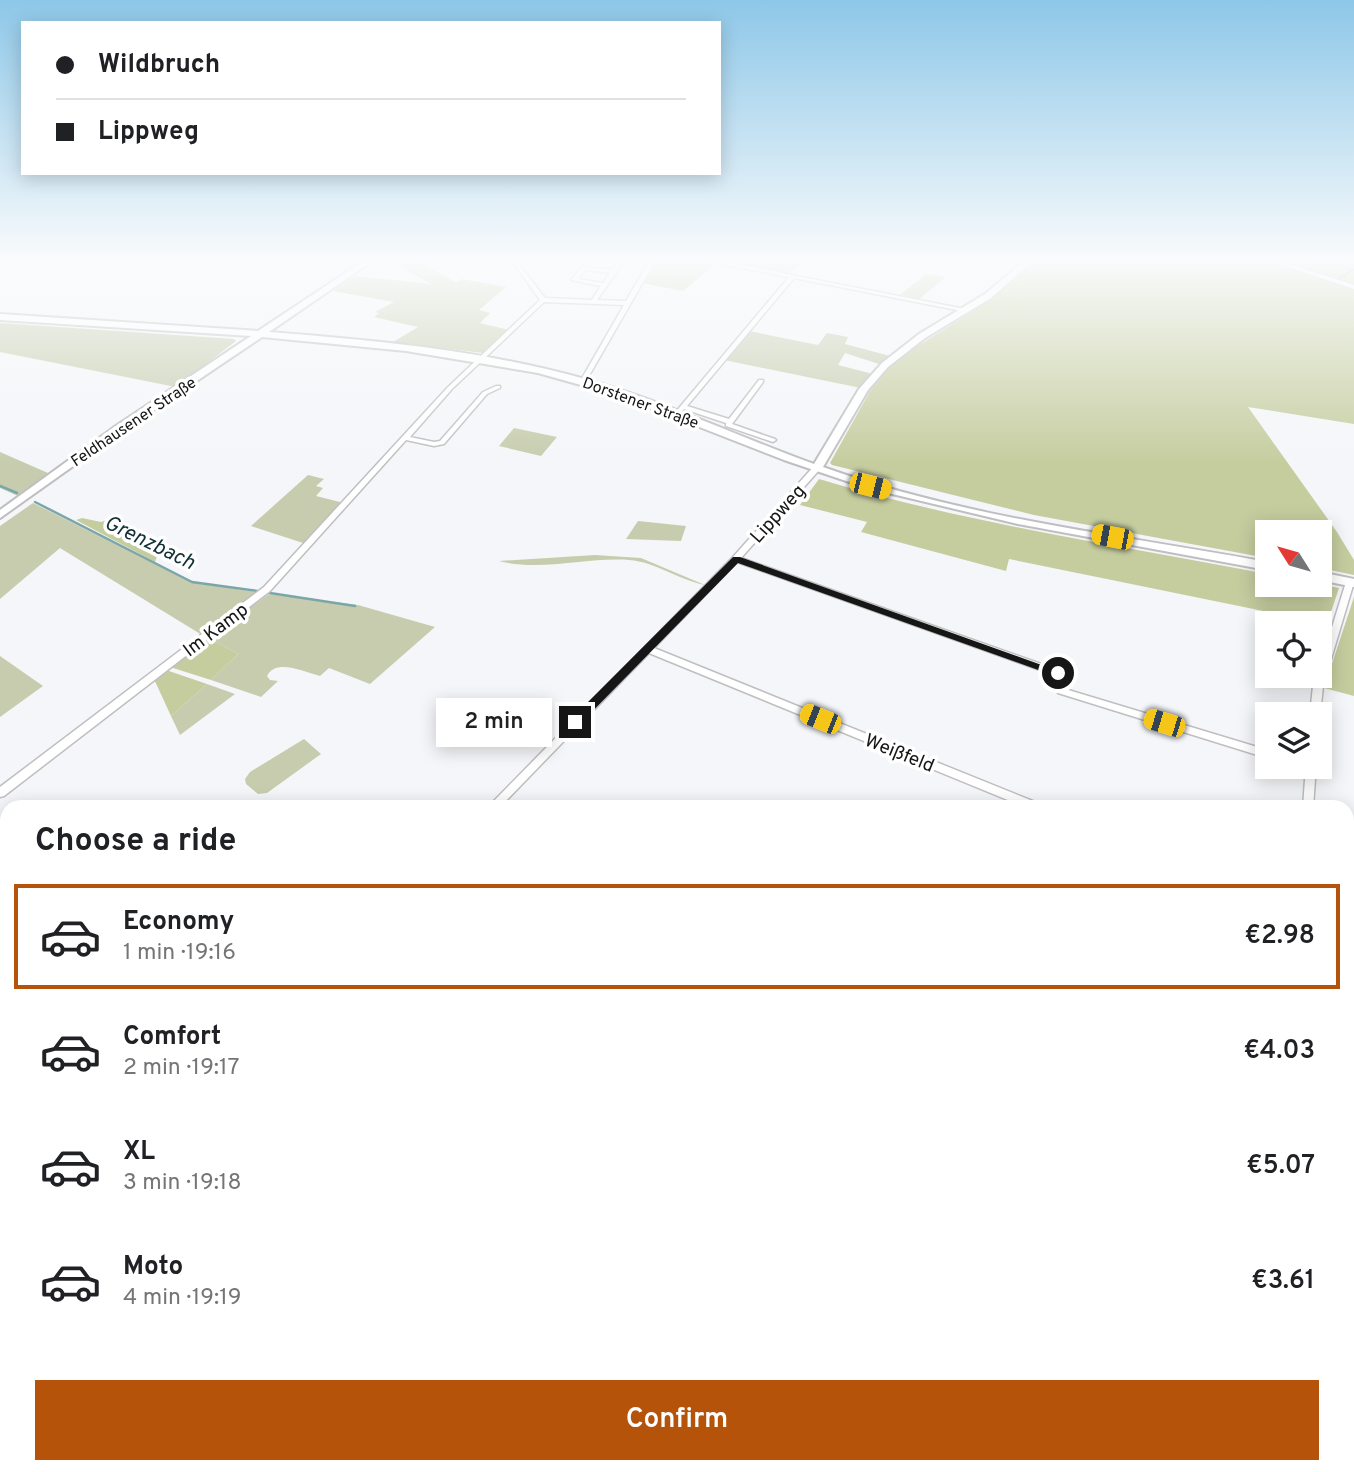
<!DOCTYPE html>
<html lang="en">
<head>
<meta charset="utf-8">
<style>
  :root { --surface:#fff; --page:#f2f2f2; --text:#202124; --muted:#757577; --line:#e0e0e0; --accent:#b45309 }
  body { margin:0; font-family:Overpass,sans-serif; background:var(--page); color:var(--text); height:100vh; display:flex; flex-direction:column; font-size:26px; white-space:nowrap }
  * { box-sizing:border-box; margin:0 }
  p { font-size:23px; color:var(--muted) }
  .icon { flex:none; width:38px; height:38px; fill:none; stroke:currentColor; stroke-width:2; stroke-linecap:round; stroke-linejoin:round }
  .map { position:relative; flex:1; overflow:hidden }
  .side { position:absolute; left:0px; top:800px; width:1354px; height:674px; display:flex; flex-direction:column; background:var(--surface); border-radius:21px 21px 0 0; box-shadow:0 4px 18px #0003 }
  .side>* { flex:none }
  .hud { position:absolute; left:21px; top:21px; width:700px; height:154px; border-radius:0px; box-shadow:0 4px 18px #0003; display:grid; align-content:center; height:154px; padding:0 35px; background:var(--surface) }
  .needle { width:46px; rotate:307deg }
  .controls { position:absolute; left:1255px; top:520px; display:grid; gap:14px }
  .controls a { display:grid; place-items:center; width:77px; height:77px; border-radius:0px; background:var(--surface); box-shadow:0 4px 18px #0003; font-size:35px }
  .end { position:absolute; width:32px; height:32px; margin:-16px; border:9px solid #161617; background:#fff; box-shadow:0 0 0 4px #fff }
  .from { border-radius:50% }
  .bubble { position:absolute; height:49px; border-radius:0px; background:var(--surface); box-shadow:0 4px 18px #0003; font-size:23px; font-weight:600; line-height:49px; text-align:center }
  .car { position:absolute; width:21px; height:42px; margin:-21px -10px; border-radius:9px; box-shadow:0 0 5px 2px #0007; background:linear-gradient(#f5c518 24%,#345 0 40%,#f5c518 0 76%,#345 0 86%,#f5c518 0) }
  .hud b { display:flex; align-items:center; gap:24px; height:66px; font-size:26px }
  .hud b+b { border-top:2px solid var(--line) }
  .hud i { width:18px; height:18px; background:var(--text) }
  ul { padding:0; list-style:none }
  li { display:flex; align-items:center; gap:21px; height:105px; margin:0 14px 10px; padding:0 21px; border:4px solid transparent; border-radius:0px }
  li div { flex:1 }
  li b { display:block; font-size:26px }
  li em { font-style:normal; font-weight:600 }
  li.active { border-color:var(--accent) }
  li>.icon { width:63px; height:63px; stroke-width:1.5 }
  h2 { padding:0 35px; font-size:32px; line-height:84px }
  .primary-button { display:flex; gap:14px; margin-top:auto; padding:14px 35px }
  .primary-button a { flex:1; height:80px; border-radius:0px; background:var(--accent); color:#fff; font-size:28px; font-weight:600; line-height:80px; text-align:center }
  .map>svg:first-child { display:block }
  .green { fill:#c6ccad }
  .forest { fill:#c5cd9f }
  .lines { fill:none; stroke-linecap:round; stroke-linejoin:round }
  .stream-far1 { stroke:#7ba6a9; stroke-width:2 }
  .stream { stroke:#7ba6a9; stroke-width:2.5 }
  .street-casing { stroke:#bfbfc2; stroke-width:3 }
  .secondary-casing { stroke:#bfbfc2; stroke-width:4 }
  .street { fill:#fff; fill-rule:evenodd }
  .secondary { fill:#fff; fill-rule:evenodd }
  .route { fill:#161617 }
  .labels { text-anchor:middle; stroke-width:7; stroke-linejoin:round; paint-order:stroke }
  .far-street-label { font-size:16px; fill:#161617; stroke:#fff }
  .street-label { font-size:19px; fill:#161617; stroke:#fff }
  .water-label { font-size:21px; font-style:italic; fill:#113033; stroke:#fff }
</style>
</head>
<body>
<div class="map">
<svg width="1354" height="1472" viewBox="0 0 1354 1472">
  <rect width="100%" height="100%" fill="#f5f6f9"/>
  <path class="green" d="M 385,258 L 411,258 L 456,282 L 462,279 L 506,287 L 479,310 L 490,313 L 480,323 L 509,330 L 483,353 L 393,342 L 418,327 L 374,317 L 379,313 L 375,312 L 394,302 L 333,291 L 355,276 L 431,284 Z
    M 657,258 L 693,258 L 718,262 L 683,291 L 642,283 Z
    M 705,258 L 815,258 L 787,273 Z
    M 926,274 L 946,277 L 919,299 L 900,295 Z
    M 0,323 L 234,339 L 236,341 L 176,387 L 0,352 Z
    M 749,331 L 818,345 L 827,333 L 848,337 L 845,344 L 890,356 L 882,365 L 845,353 L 838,365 L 873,374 L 861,388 L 724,360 Z
    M 514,428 L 557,437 L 541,456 L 499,446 Z
    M 0,452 L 48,473 L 18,496 L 0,488 Z
    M 308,475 L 324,479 L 316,486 L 323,488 L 316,496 L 344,503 L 306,544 L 251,526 Z
    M 33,503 L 191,582 L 256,592 L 202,635 L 60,548 L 0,599 L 0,526 Z
    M 638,521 L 686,526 L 681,541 L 626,539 Z
    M 595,555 L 641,558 L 705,585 C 679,580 656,562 629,560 C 587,557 540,572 499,561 Z
    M 269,594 L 358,605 L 435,627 L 370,684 L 329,668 L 320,676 C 304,672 276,658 267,676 L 270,680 L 278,681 L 261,697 L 211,680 L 238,654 L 209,638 Z
    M 0,656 L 43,686 L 0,717 Z
    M 207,684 L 235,694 L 180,735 L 171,716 Z
    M 304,739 L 321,754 L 267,793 L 258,794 L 246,784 L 245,779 L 250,772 Z
    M 7,1351 L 7,1466 L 129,1466 L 130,1472 L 0,1472 L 0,1358 Z
    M 928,1467 L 929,1472 L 556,1472 L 555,1467 Z"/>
  <path class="forest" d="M 1040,258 L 1354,258 L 1354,424 L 1248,407 L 1337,532 L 1354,560 L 1354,575 L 1320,568 L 1320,532 L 1267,532 L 1267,558 L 1034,515 L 832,465 L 830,463 L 870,391 L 890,367 L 911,350 L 989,301 Z
    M 819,479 C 965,523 1118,545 1267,574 L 1267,584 L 1320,584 L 1339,588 L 1327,624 L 1009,559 L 1006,571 L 861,532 L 867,522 L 800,505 Z
    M 117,517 L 138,530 L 159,551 L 155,562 L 76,520 L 82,518 L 101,522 Z
    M 1354,597 L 1354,696 L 1324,688 Z
    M 209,638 L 238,654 L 211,680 L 170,667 Z
    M 166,670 L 207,684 L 171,716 L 154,679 Z
    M 7,1259 L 7,1351 L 0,1358 L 0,1266 Z"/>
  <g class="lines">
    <path class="stream-far1" d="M 1337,280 L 1354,269"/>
    <path class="stream" d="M 0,486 L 17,493
      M 35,502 L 192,582 L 257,591
      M 270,593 L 355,606"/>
    <g class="street-casing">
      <path id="street" d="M 510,258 L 514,258 L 545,298 L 592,300 L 601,286 L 571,280 L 582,267 L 612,270 L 621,258 L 656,258 L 651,260 L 654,263 L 586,381 L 581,380 L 624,305 L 544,302 L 452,389 L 410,437 L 434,442 L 440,441 L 483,392 L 496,386 L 500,386 L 500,388 L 487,394 L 444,444 L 434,446 L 406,440 L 270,591 L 4,796 L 0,797 L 0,787 L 264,587 L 448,387 L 540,300 ZM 625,260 L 646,261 L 648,263 L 626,301 L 597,300 ZM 585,270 L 610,273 L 603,283 L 578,279 Z
        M 697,258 L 705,258 L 970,310 L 967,312 L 794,278 L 687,406 L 729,419 L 759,380 L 763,380 L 763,382 L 732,424 L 775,439 L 776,440 L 773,442 L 726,426 L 726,423 L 684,409 L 679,415 L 674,414 L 789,277 L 699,260 Z
        M 1262,258 L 1269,258 L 1354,285 L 1354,289 Z
        M 814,466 L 820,466 L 821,468 L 741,558 L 1061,671 L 1065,689 L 1267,750 L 1267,758 L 1058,693 L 1054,675 L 737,562 L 654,648 L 1040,804 L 1041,807 L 1025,807 L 649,653 L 500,807 L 488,807 L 733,557 Z
        M 1350,579 L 1354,582 L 1323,686 L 1320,714 L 1310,714 L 1313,686 L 1317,676 L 1320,676 L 1320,666 L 1346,582 Z
        M 1306,766 L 1316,766 L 1313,807 L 1303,807 Z
        M 1348,905 L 1354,907 L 1354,917 L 1348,915 Z
        M 7,1237 L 7,1253 L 0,1257 L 0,1241 Z
        M 514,1466 L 534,1466 L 531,1472 L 512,1472 Z
        M 1261,1466 L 1281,1466 L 1283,1472 L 1264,1472 Z"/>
    </g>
    <g class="secondary-casing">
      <path id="secondary" d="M 368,258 L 377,258 L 269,332 C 374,340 482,350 585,379 C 663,401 737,436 814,464 L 859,389 L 882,363 L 919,334 L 985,294 L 1028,258 L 1036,258 L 991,298 L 925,338 L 888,367 L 868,390 L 823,467 C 965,518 1119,535 1267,562 L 1267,570 L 1018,524 L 867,488 L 784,460 L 620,396 L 538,373 L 406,351 L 262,337 L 121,432 L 0,518 L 0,510 L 113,428 L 251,336 L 0,320 L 0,314 L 258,331 Z
        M 1320,572 L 1354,579 L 1354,587 L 1320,580 Z"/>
    </g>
    <use href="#street" class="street"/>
    <use href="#secondary" class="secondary"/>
  </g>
  <linearGradient id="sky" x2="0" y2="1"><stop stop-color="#8dc7e8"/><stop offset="0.56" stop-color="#fafbfc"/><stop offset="1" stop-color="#fafbfc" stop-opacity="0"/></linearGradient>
  <rect width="1354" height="464" fill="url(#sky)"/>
  <path class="route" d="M 733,557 L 740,557 L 1064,673 L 1055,676 L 738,563 L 579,725 L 571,725 L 571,719 Z"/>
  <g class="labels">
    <g class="far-street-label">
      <text transform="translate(641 402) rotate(20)" y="6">Dorstener Straße</text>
      <text transform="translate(133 421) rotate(-34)" y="6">Feldhausener Straße</text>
    </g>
    <g class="street-label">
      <text transform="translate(777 513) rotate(-48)" y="7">Lippweg</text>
      <text transform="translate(215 629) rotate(-37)" y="7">Im Kamp</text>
      <text transform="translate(900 752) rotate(22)" y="7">Weißfeld</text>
    </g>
    <g class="water-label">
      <text transform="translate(150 542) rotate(26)" y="7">Grenzbach</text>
    </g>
  </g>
</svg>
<div class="controls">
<a><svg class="needle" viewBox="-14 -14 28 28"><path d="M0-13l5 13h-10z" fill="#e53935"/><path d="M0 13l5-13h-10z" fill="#757577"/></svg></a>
<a><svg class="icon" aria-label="locate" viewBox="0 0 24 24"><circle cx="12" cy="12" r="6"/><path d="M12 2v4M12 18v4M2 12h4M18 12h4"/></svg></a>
<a><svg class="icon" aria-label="layers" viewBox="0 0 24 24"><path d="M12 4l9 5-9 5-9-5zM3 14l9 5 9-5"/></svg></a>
</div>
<i class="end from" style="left:1058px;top:673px"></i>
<i class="end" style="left:575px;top:722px"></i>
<div class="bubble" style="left:436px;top:698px;width:116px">2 min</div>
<i class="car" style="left:870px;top:486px;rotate:104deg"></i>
<i class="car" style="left:1112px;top:537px;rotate:281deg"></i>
<i class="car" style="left:820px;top:719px;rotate:292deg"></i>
<i class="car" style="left:1164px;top:723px;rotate:287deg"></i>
<div class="hud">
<b><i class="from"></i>Wildbruch</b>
<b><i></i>Lippweg</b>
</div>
<section class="side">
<h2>Choose a ride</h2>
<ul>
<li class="active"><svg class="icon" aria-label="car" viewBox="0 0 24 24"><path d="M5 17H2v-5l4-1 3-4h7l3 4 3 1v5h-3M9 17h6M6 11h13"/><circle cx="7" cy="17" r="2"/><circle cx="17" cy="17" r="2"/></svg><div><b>Economy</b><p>1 min · 19:16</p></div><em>€2.98</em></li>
<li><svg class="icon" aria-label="car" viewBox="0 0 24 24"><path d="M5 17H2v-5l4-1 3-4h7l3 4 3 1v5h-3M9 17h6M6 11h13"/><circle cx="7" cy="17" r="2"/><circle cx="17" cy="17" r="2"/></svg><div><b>Comfort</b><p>2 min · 19:17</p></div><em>€4.03</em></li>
<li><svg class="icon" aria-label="car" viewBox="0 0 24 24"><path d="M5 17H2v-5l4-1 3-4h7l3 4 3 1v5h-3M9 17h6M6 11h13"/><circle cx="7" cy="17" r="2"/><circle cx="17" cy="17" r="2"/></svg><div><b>XL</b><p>3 min · 19:18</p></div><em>€5.07</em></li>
<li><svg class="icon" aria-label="car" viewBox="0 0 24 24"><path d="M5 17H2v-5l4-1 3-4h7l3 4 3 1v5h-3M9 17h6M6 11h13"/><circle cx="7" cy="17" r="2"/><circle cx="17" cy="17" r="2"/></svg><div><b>Moto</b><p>4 min · 19:19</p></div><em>€3.61</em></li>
</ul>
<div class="primary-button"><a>Confirm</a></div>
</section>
</div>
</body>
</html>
